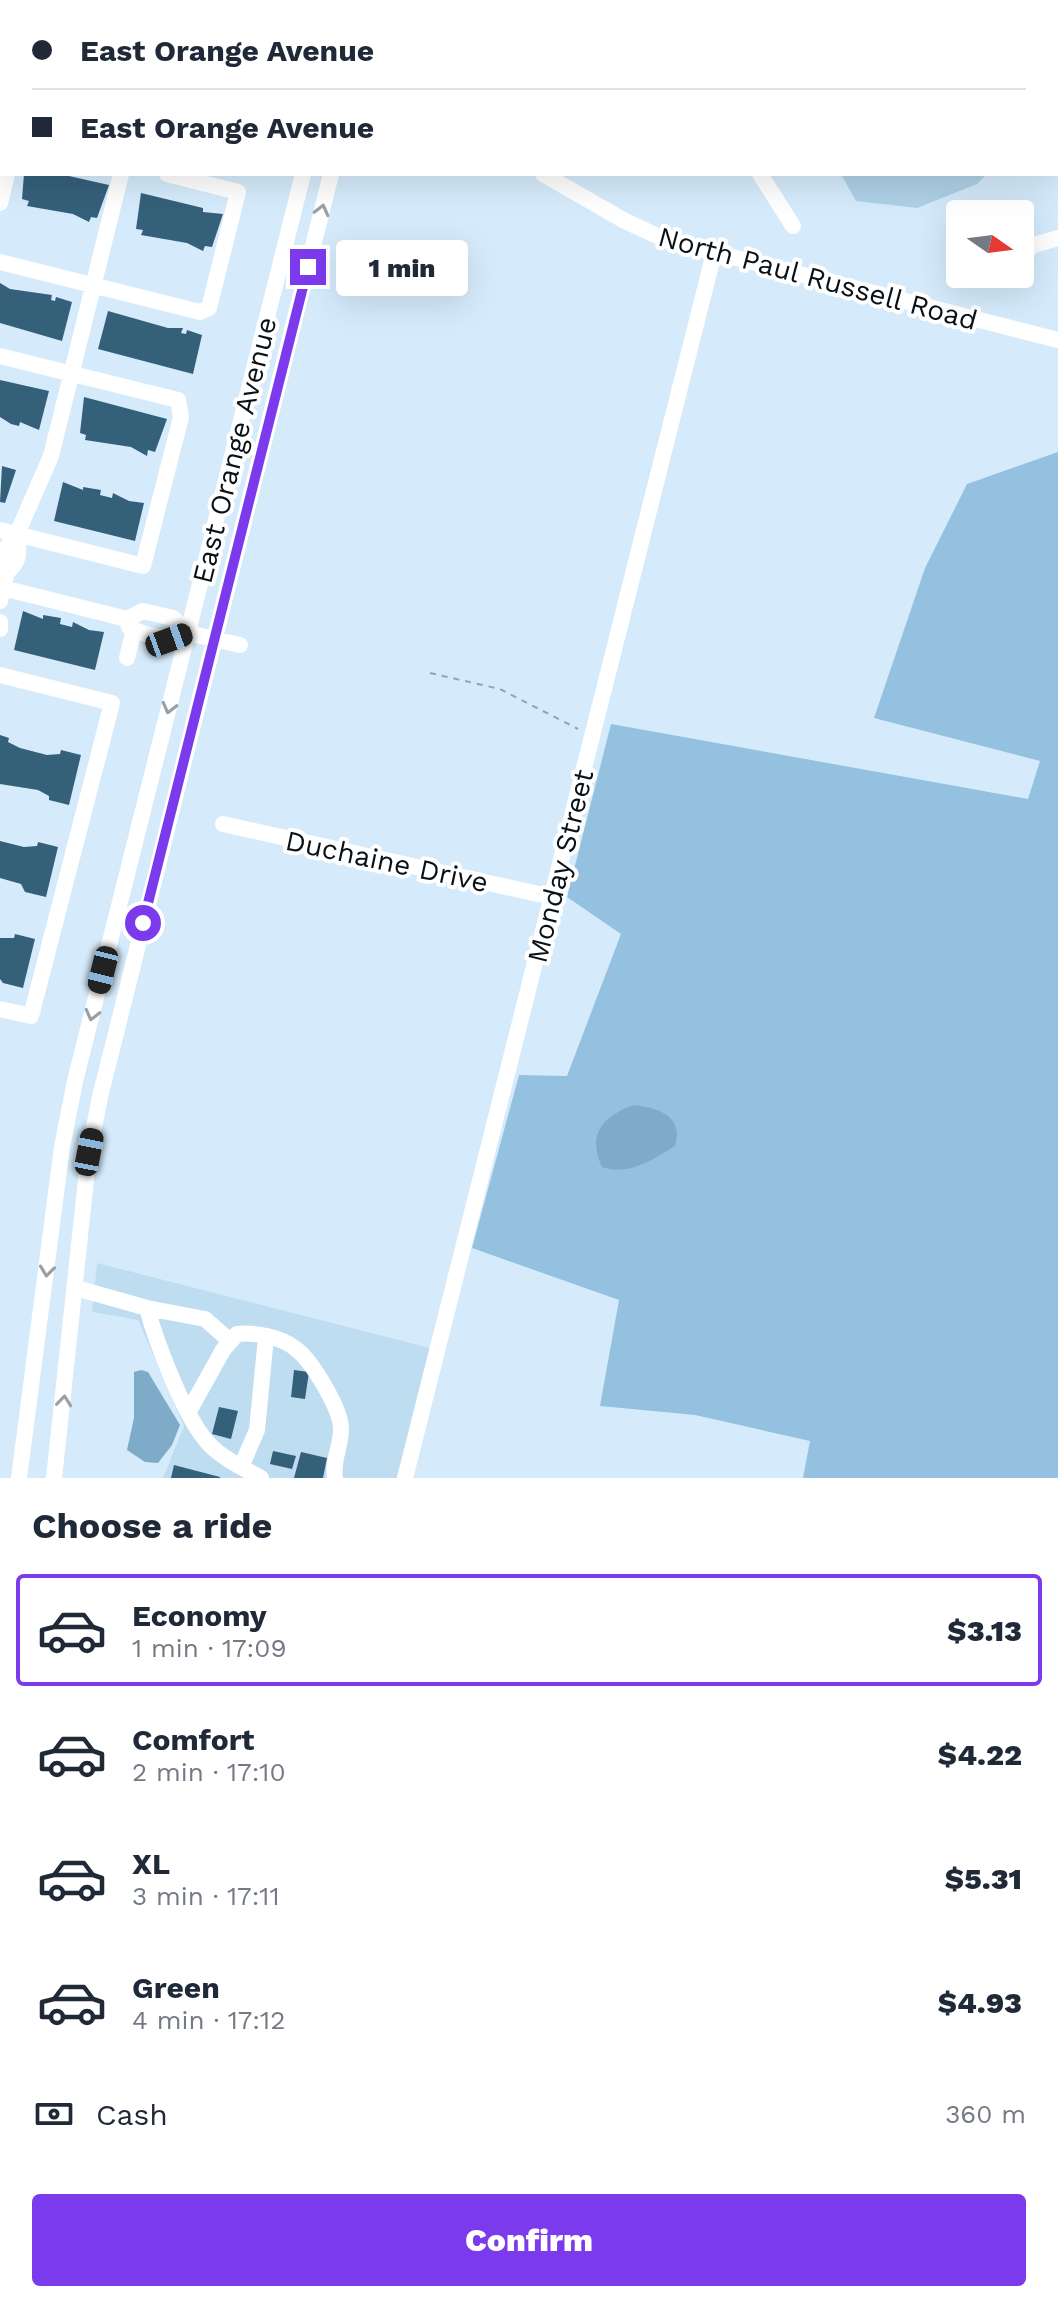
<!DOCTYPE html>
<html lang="en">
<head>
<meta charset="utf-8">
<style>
  :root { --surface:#fff; --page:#f6f6f7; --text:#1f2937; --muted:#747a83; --line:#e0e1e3; --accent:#7c3aed }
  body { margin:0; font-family:"Work Sans",sans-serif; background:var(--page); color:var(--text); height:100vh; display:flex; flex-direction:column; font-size:30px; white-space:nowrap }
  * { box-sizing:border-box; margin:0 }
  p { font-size:26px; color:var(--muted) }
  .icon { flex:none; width:44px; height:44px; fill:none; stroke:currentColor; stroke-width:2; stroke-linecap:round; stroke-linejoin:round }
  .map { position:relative; height:1478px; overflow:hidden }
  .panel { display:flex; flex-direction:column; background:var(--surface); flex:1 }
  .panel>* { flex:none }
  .top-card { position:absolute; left:0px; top:0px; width:1058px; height:176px; box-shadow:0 8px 32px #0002; display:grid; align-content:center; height:176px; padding:0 32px; background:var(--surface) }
  .needle { width:52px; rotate:104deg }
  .fabs { position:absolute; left:946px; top:200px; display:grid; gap:16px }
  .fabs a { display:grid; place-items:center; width:88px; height:88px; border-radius:8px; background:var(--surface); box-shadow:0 8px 32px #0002; font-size:40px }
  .end { position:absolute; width:36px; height:36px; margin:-18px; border:10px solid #7c3aed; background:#fff; box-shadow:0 0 0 4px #fff }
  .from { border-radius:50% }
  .bubble { position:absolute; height:56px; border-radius:8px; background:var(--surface); box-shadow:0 8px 32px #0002; font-size:26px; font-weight:800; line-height:56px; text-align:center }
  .car { position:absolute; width:24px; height:48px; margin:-24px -12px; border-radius:10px; box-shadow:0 0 6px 2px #0007; background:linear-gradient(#222 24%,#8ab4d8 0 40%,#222 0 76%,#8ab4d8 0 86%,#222 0) }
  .top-card b { display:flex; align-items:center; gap:28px; height:76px; font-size:30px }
  .top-card b+b { border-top:2px solid var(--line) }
  .top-card i { width:20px; height:20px; background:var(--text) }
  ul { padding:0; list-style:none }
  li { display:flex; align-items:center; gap:24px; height:112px; margin:0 16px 12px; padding:0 16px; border:4px solid transparent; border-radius:8px }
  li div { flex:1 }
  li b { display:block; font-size:30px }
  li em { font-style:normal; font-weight:800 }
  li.selected { border-color:var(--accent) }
  li>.icon { width:72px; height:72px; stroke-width:1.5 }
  h2 { padding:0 32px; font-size:36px; line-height:96px }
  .pay { display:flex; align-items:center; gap:20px; height:88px; padding:0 32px; font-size:30px }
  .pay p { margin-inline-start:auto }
  .cta { display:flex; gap:16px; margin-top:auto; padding:16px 32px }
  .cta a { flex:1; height:92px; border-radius:8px; background:var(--accent); color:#fff; font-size:32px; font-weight:800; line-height:92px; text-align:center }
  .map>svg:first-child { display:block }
  .built { fill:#bfddf0 }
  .green { fill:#aed1e8 }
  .forest { fill:#93c1df }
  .water { fill:#7eabc8 }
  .building { fill:#35607a }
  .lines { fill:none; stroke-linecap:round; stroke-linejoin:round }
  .path { stroke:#92a4b0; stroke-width:2; stroke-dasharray:6 6; stroke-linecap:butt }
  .minor { stroke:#fff; stroke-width:16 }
  .oneway { stroke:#9da0a2 }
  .route { stroke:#7c3aed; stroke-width:10 }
  .labels { text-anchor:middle; stroke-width:8; stroke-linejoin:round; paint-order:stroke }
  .street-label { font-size:28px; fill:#091116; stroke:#fff }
</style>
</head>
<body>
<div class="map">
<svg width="1058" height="1478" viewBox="0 0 1058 1478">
  <rect width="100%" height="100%" fill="#d5ebfb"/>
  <path class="built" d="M 97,1263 L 434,1349 L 400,1478 L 163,1478 L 184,1426 L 138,1320 L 92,1312 Z"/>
  <path class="green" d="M 841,174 L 987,174 L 977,184 L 917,208 L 856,201 Z"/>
  <path class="forest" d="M 1058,452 L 1058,1478 L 803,1478 L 810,1441 L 695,1415 L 600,1406 L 619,1300 L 472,1248 L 519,1075 L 567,1076 L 621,934 L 567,897 L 611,724 L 1028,799 L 1040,761 L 874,718 L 925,568 L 967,484 Z"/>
  <path class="water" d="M 634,1105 C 659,1108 684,1116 675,1146 C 652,1160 629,1176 602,1167 C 587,1135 602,1116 634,1105 Z
    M 141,1370 L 148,1372 L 180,1425 L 172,1445 L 158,1463 L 145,1462 L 127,1450 L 134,1418 L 134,1372 Z"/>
  <path class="building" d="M 24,174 L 60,174 L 109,185 L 97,218 L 91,217 L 89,222 L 73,214 L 27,206 L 29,201 L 22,199 Z
    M 141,193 L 203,208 L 203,212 L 223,214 L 212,247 L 205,246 L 203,251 L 187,243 L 141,235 L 143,230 L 136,229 Z
    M 0,283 L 10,289 L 52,295 L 51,300 L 55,301 L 56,297 L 72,302 L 62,341 L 0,323 Z
    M 108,311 L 168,328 L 183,328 L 181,333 L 186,334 L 187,330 L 202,335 L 193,374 L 98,349 Z
    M 0,380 L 49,391 L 39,430 L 20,422 L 19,426 L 11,424 L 0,417 Z
    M 84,397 L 167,419 L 155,452 L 148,450 L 147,456 L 131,447 L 85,440 L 86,435 L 80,433 Z
    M 2,466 L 16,470 L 5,503 L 0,502 Z
    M 63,482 L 83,490 L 83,487 L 101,490 L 100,495 L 112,498 L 113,493 L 129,501 L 144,503 L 135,541 L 54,521 Z
    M 23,611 L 43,619 L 43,615 L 61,618 L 60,624 L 72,627 L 73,622 L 89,630 L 104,632 L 95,670 L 14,650 Z
    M 0,735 L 9,738 L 8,742 L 20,748 L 47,755 L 60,754 L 61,750 L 81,755 L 69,805 L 49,800 L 49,796 L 38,790 L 0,784 Z
    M 0,841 L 24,847 L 37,846 L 38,842 L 58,847 L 46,897 L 25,892 L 21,884 L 0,878 Z
    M 15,934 L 35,939 L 23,988 L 3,983 L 0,979 L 0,938 L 14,938 Z
    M 294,1370 L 309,1372 L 305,1399 L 291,1397 Z
    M 219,1407 L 238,1411 L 231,1439 L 212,1434 Z
    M 273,1451 L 296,1456 L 292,1469 L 270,1464 Z
    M 301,1452 L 327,1458 L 323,1478 L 294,1478 Z
    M 174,1465 L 220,1477 L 220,1478 L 171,1478 Z"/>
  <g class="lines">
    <path class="path" d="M 430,673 L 500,689 L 578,729"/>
    <path class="minor" d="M 140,0 L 143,2
      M 274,2 L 276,0
      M 346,2 L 347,0
      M 375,2 L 375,0
      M 811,2 L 813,0
      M 0,68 L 2,67
      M 543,174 L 625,221 L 666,240 L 1058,340
      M 760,174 L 793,226
      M 0,203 L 7,174
      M 1020,256 L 1034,245 L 1058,238
      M 0,262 L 200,312 L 209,308 L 238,192 L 167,174
      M 0,356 L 178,400 L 181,417 L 143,566 L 0,530
      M 7,572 C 21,561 19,551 17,534
      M 3,588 L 127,619 L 129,627 C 149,638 167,640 188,633
      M 0,601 L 7,572 L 3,563 L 6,548 L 17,534 L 51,456 L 121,174
      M 127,619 L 143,611 L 173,618 L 188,633 L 240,645
      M 0,622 L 0,629
      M 127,658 L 134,630
      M 0,675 L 112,703 L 31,1016 L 0,1009
      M 223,824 L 552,897
      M 76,1288 L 147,1308
      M 230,1341 L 205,1319 L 147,1308 C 156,1342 185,1419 209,1444 C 222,1458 243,1468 261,1478
      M 189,1411 L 223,1350 L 237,1334 C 255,1332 282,1337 296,1349 C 312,1361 341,1409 341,1429 C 341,1447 332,1460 335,1478
      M 241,1467 L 257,1430 L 266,1337
      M 19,1478 L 62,1147 L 75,1081 L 303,174
      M 54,1478 L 89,1152 L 100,1097 L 331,174
      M 405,1478 L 714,253"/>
  </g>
  <defs><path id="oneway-chevron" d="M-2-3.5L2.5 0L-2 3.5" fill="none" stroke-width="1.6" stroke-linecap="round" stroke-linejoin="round" transform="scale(2)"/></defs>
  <g class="oneway">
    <use href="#oneway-chevron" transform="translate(322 210) rotate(-76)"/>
    <use href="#oneway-chevron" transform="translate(169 708) rotate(104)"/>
    <use href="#oneway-chevron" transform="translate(92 1015) rotate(104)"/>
    <use href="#oneway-chevron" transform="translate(47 1271) rotate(97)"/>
    <use href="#oneway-chevron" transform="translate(64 1401) rotate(-84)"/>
  </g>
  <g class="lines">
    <path class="route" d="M 143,923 L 308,267"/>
  </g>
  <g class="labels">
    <g class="street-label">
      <text transform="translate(818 278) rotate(15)" y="10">North Paul Russell Road</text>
      <text transform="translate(234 450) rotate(-76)" y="10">East Orange Avenue</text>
      <text transform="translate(387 861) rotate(12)" y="10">Duchaine Drive</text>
      <text transform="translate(560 866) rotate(-76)" y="10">Monday Street</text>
    </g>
  </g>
</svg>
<div class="fabs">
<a><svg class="needle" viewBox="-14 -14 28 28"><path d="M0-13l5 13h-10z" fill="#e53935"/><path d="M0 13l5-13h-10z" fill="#747a83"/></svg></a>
</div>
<i class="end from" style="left:143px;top:923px"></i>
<i class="end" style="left:308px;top:267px"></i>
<div class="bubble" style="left:336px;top:240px;width:132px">1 min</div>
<i class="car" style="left:169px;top:640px;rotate:70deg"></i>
<i class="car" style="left:103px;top:970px;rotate:194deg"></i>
<i class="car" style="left:89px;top:1152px;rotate:11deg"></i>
<div class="top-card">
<b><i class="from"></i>East Orange Avenue</b>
<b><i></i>East Orange Avenue</b>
</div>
</div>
<section class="panel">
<h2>Choose a ride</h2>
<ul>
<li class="selected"><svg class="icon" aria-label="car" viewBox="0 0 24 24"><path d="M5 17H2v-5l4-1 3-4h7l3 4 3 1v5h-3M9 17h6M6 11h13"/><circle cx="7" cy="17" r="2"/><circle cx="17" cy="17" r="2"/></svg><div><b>Economy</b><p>1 min · 17:09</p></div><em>$3.13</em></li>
<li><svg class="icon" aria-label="car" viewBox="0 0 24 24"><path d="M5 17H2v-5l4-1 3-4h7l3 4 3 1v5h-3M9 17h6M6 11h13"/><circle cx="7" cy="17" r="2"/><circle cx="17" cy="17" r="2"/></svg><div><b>Comfort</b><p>2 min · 17:10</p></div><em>$4.22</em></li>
<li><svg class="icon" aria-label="car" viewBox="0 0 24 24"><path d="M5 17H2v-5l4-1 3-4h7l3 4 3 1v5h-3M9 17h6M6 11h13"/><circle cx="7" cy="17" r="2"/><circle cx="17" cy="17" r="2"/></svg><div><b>XL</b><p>3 min · 17:11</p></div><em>$5.31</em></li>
<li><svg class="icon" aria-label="car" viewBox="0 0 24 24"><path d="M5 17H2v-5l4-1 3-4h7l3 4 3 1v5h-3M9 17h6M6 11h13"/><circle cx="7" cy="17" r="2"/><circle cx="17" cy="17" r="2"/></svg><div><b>Green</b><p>4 min · 17:12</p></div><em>$4.93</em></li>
</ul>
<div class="pay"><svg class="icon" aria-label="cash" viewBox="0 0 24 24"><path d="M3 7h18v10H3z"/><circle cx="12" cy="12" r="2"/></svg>Cash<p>360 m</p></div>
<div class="cta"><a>Confirm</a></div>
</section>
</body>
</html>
